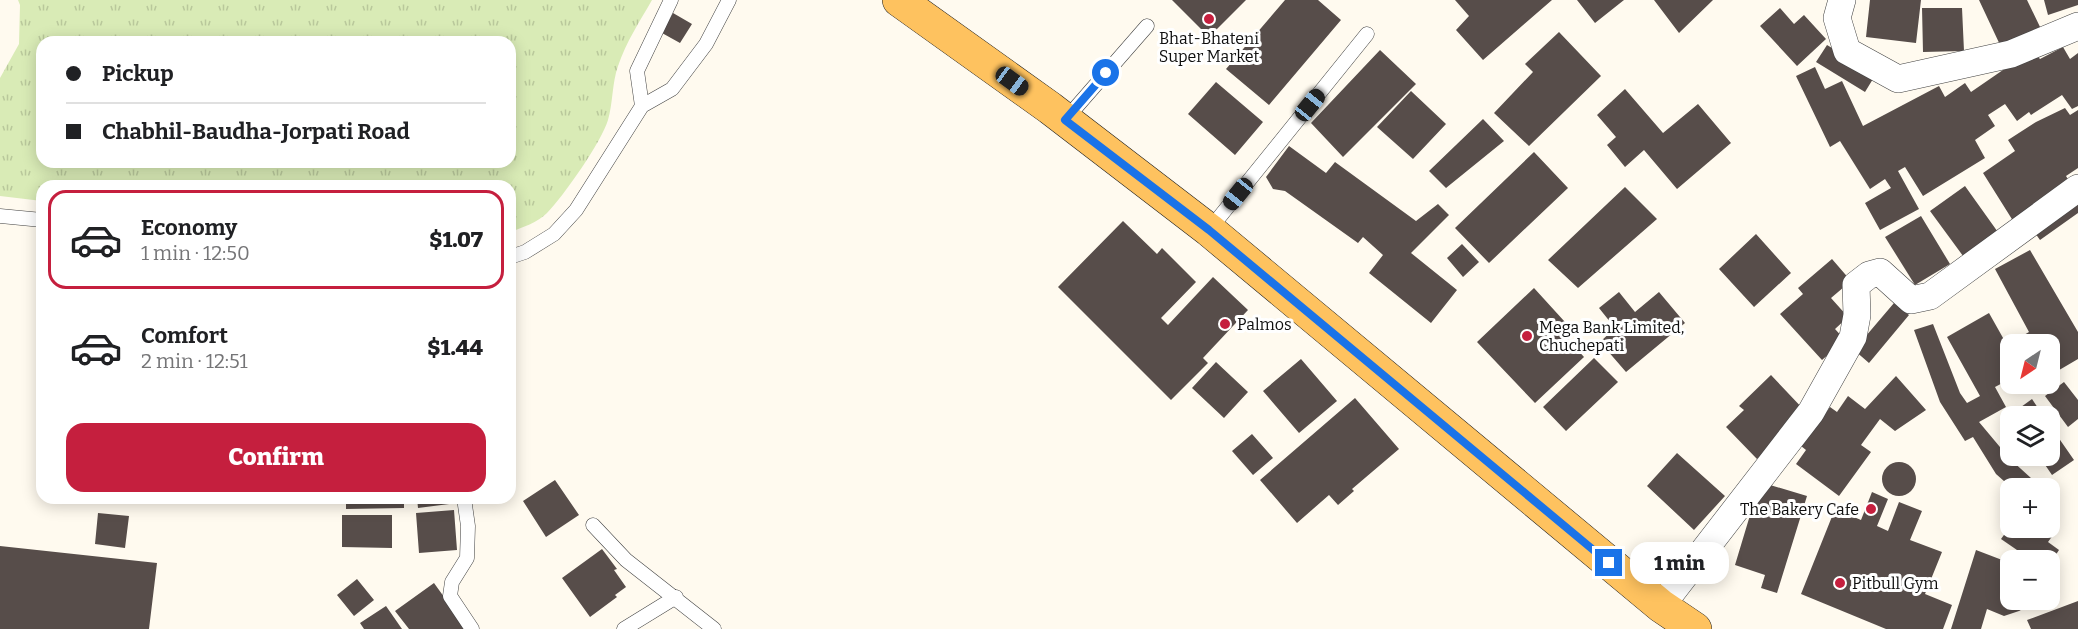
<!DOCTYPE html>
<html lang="en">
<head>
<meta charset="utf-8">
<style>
  :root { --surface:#fff; --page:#f2f2f2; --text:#202124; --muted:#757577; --line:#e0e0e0; --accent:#c51f3e }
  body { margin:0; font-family:Bitter,serif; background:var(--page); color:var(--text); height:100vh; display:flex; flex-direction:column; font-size:22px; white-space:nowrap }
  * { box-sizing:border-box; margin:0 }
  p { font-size:20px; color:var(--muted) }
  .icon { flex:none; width:33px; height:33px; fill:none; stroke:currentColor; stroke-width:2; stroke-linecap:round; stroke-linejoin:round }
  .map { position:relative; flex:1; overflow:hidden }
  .side { position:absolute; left:36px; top:180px; width:480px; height:324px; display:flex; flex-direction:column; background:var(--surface); border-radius:18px; box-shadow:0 3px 15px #0003 }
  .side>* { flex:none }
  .top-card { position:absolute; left:36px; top:36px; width:480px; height:132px; border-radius:18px; box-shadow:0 3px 15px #0003; display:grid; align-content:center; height:132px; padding:0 30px; background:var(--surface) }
  .needle { width:39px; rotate:215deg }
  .controls { position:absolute; left:2000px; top:334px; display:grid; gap:12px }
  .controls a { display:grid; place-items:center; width:60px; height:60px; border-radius:12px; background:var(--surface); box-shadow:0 3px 15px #0003; font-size:30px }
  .end { position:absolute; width:27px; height:27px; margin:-14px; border:8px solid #1a73e8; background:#fff; box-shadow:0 0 0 3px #fff }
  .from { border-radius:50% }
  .bubble { position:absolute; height:42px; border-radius:18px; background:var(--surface); box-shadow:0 3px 15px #0003; font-size:20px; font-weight:800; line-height:42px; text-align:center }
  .car { position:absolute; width:18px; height:36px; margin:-18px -9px; border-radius:8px; box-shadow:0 0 4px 2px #0007; background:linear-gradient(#222 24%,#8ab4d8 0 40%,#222 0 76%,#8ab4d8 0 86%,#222 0) }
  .top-card b { display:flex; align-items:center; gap:21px; height:57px; font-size:22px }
  .top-card b+b { border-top:2px solid var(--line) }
  .top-card i { width:15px; height:15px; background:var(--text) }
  ul { padding:10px 0 0; list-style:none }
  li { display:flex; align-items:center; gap:18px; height:99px; margin:0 12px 9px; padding:0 18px; border:3px solid transparent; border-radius:18px }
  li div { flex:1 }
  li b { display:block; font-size:22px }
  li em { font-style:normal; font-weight:800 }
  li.on { border-color:var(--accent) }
  li>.icon { width:54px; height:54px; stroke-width:1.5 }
  .primary-button { display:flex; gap:12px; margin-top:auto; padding:12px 30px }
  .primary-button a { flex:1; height:69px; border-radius:18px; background:var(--accent); color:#fff; font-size:24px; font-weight:800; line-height:69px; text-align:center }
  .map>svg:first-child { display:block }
  .grass { fill:url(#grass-tufts); fill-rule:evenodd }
  .building { fill:#574d4a }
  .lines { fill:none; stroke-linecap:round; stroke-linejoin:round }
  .lane-casing { stroke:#414141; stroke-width:15 }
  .street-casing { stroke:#414141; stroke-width:28 }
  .primary-casing { stroke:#1f1f1f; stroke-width:34 }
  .lane { stroke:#fff; stroke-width:14 }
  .street { stroke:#fff; stroke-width:27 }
  .primary { stroke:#fec25f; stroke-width:33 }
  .route { stroke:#1a73e8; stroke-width:8 }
  .poi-dot { fill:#c51f3e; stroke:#fff; stroke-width:2 }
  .labels { text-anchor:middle; stroke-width:6; stroke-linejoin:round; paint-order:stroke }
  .poi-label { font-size:16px; fill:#0e0e0e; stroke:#fff; text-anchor:start }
</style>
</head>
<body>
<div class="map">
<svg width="2078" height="629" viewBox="0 0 2078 629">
  <defs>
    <pattern id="grass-tufts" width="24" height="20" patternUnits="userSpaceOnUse" patternTransform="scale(1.5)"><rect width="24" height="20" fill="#d9ebb6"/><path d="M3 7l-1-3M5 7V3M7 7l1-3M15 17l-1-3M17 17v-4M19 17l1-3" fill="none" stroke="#b9c89b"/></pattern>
  </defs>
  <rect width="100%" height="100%" fill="#fffaef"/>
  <path class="grass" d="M 18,0 L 652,0 C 640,21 626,42 618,66 C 612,83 613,103 608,120 C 602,141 563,197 547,213 C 538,222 522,228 510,232 L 510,186 L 42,186 L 42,201 L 0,196 L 0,78 L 19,44 L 20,5 ZM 42,42 L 510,42 L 510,162 L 42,162 Z"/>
  <path class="building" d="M 1172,0 L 1246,0 L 1209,37 Z
    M 1285,0 L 1318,0 L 1341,20 L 1269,105 L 1226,69 Z
    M 1455,0 L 1552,0 L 1483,60 L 1456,30 L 1469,16 Z
    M 1577,0 L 1624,0 L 1595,23 Z
    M 1654,0 L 1713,0 L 1679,33 Z
    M 1870,0 L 1921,0 L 1916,43 L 1866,37 Z
    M 1979,0 L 2027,0 L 2041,29 L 2001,47 Z
    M 2044,0 L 2078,0 L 2078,5 L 2048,15 Z
    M 1780,8 L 1794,24 L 1804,15 L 1826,39 L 1797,66 L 1760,26 Z
    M 1922,8 L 1962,8 L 1964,51 L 1923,52 Z
    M 673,13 L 692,24 L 680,43 L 662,33 Z
    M 1559,32 L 1601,76 L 1529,146 L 1494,113 L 1533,72 L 1525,64 Z
    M 1827,45 L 1876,74 L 1865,92 L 1816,62 Z
    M 2063,47 L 2070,59 L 2078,53 L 2078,106 L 2072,109 L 2062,95 L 2031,115 L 2029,112 L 2017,121 L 2005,104 L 1988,115 L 1995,126 L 1975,140 L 1985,158 L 1923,196 L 1905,167 L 1898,171 L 1919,209 L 1880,230 L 1865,203 L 1891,188 L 1885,179 L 1870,189 L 1840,141 L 1830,147 L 1796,76 L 1815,67 L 1825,89 L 1842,81 L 1863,126 L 1939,86 L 1945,97 L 1965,83 L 1971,92 L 2032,50 L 2040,59 Z
    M 1380,50 L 1416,84 L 1343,157 L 1311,123 Z
    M 1216,82 L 1263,122 L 1235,155 L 1188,114 Z
    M 1625,89 L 1663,133 L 1698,104 L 1731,143 L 1677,189 L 1644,150 L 1625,167 L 1607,145 L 1616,137 L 1597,115 Z
    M 1411,91 L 1446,124 L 1413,159 L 1377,127 Z
    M 2065,108 L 2070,115 L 2078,110 L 2078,168 L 2066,176 L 2072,186 L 2015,224 L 1983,173 L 2015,151 L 2008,140 L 2036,122 Z
    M 1483,119 L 1504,141 L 1446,188 L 1429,171 Z
    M 1289,146 L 1326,173 L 1335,162 L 1416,221 L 1438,204 L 1449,215 L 1411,253 L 1457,290 L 1431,323 L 1369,273 L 1383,255 L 1363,237 L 1358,243 L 1285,191 L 1273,189 L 1266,177 Z
    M 1534,152 L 1568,188 L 1489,263 L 1455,228 Z
    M 1965,186 L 2000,235 L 1966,260 L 1930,211 Z
    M 1625,187 L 1657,219 L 1578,288 L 1548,260 Z
    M 2078,192 L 2078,213 L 2040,240 L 2030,226 Z
    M 1921,216 L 1950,264 L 1915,285 L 1885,237 Z
    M 1123,221 L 1157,254 L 1162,248 L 1196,282 L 1161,318 L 1168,325 L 1213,277 L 1248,310 L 1203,358 L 1208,363 L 1171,400 L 1058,287 Z
    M 1756,234 L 1791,273 L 1754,307 L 1719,269 Z
    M 1462,244 L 1479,262 L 1463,277 L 1447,258 Z
    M 2030,250 L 2078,332 L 2078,359 L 2049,376 L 2049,345 L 2010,345 L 2010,379 L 1995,387 L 2006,407 L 1979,422 L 2010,459 L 2043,489 L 2013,489 L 1996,474 L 1973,437 L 1965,441 L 1940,402 L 1914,330 L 1933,324 L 1960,393 L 1967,403 L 1980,396 L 1947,337 L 1989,313 L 2007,345 L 2029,332 L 1995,269 Z
    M 1832,259 L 1851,281 L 1831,298 L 1848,317 L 1835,329 L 1845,340 L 1822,360 L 1780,314 L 1803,294 L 1798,288 Z
    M 1534,288 L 1575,333 L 1568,339 L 1584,357 L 1535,403 L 1477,342 Z
    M 1619,292 L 1635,312 L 1659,292 L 1685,323 L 1626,372 L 1600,342 L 1615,328 L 1599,308 Z
    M 1894,303 L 1909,315 L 1869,363 L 1854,350 Z
    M 1594,358 L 1618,382 L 1566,431 L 1543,407 Z
    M 1301,359 L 1337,401 L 1299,433 L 1263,391 Z
    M 1216,362 L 1248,392 L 1224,418 L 1192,388 Z
    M 1771,375 L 1806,412 L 1757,459 L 1726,427 L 1744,410 L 1739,406 Z
    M 1896,376 L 1926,410 L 1895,431 L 1880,419 L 1861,445 L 1871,452 L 1839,496 L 1796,464 L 1806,450 L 1801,446 L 1830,407 L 1837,412 L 1848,396 L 1865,409 Z
    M 2064,382 L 2078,400 L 2078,419 L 2068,427 L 2045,396 Z
    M 1355,398 L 1399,449 L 1352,489 L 1354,491 L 1338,505 L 1329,495 L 1297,523 L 1260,480 Z
    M 2032,399 L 2044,417 L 2011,417 L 2010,415 Z
    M 2049,424 L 2074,460 L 2052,475 L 2039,456 L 2049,456 Z
    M 1252,434 L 1273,458 L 1253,475 L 1232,451 Z
    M 1677,453 L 1725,496 L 1694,530 L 1647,486 Z
    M1882 479a17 17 0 1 1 34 0a17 17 0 1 1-34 0Z
    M 555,480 L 579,515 L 546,537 L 523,501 Z
    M 1760,482 L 1807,496 L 1777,593 L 1761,588 L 1765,575 L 1735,565 Z
    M 1872,492 L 1888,499 L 1877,526 L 1888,531 L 1899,502 L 1922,511 L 1910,540 L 1942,552 L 1925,594 L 1952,605 L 1943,629 L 1886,629 L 1801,594 L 1835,509 L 1861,520 Z
    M 346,498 L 404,498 L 404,508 L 346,509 Z
    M 417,498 L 457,498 L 457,503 L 418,508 Z
    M 454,510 L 457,550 L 419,553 L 416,513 Z
    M 98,513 L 129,516 L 125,548 L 95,544 Z
    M 342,515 L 392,515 L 392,548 L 342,547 Z
    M 2049,526 L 2056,531 L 2048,542 L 2059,550 L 2049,565 L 2049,561 L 2033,561 L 2001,539 L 2009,528 L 2049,528 Z
    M 0,546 L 157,563 L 149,629 L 0,629 Z
    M 602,549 L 617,569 L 614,570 L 626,587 L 615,595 L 617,597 L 590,617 L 562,578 Z
    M 1976,550 L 2010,563 L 2010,600 L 2040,600 L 2019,611 L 2004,616 L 1987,609 L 1981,629 L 1951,629 Z
    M 357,579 L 374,600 L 354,616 L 337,595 Z
    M 434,583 L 467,629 L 409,629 L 395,611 Z
    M 2078,601 L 2078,629 L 2031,629 L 2027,620 Z
    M 386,606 L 402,629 L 364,629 L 360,623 Z"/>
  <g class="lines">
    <g class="lane-casing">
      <path id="lane" d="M 642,106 L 637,71 L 671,0
        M 1065,120 L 1147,26
        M 0,216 L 42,220
        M 1209,230 L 1367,34
        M 510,257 L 525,252 L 554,234 L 576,210 L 642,106 L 672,89 L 706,44 L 729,0
        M 464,498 L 468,526 L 467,558 L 452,582 L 450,596 L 472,629
        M 593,525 L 626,560 L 714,629
        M 624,629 L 676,597"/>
    </g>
    <g class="street-casing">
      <path id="street" d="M 1842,0 L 1837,18 L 1847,51 L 1898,79 L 2011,54 L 2078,26
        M 1661,606 L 1811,412 L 1853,337 L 1857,315 L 1856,285 L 1869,275 L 1880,272 L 1911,300 L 1930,296 L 2078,188"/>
    </g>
    <g class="primary-casing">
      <path id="primary" d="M 899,0 L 1050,108 L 1209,230 L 1661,606 L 1695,629"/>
    </g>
    <use href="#lane" class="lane"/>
    <use href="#street" class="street"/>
    <use href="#primary" class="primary"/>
  </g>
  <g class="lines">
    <path class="route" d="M 1106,73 L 1065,120 L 1209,230 L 1609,563"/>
  </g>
  <g class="poi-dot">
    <circle cx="1209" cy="19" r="6"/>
    <circle cx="1225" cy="324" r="6"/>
    <circle cx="1527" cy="336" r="6"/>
    <circle cx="1871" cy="509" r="6"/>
    <circle cx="1840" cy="583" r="6"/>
  </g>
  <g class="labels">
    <g class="poi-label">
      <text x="1209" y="44" text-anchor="middle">Bhat-Bhateni<tspan x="1209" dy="18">Super Market</tspan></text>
      <text x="1237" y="330">Palmos</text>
      <text x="1539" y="333">Mega Bank Limited,<tspan x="1539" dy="18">Chuchepati</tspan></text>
      <text x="1859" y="515" text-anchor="end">The Bakery Cafe</text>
      <text x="1852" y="589">Pitbull Gym</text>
    </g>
  </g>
</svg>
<div class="controls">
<a><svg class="needle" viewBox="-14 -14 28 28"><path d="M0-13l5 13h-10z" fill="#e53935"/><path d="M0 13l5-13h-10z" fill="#757577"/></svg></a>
<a><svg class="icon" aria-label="layers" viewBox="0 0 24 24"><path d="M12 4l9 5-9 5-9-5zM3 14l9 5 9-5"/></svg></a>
<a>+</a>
<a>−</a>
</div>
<i class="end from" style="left:1106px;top:73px"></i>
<i class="end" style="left:1609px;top:563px"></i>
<div class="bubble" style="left:1630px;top:542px;width:99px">1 min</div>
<i class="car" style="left:1012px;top:81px;rotate:126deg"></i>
<i class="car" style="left:1310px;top:105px;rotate:39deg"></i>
<i class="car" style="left:1238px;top:194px;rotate:219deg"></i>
<div class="top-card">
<b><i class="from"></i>Pickup</b>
<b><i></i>Chabhil-Baudha-Jorpati Road</b>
</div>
<section class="side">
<ul>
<li class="on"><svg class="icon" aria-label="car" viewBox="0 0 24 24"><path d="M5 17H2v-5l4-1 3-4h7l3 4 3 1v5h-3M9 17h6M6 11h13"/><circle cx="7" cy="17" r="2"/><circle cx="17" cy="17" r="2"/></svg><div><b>Economy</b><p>1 min · 12:50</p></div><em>$1.07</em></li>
<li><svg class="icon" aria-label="car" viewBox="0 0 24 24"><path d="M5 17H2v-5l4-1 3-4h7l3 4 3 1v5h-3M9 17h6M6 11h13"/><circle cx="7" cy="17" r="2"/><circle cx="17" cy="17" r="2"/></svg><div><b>Comfort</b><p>2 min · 12:51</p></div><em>$1.44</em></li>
</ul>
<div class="primary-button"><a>Confirm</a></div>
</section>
</div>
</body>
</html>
